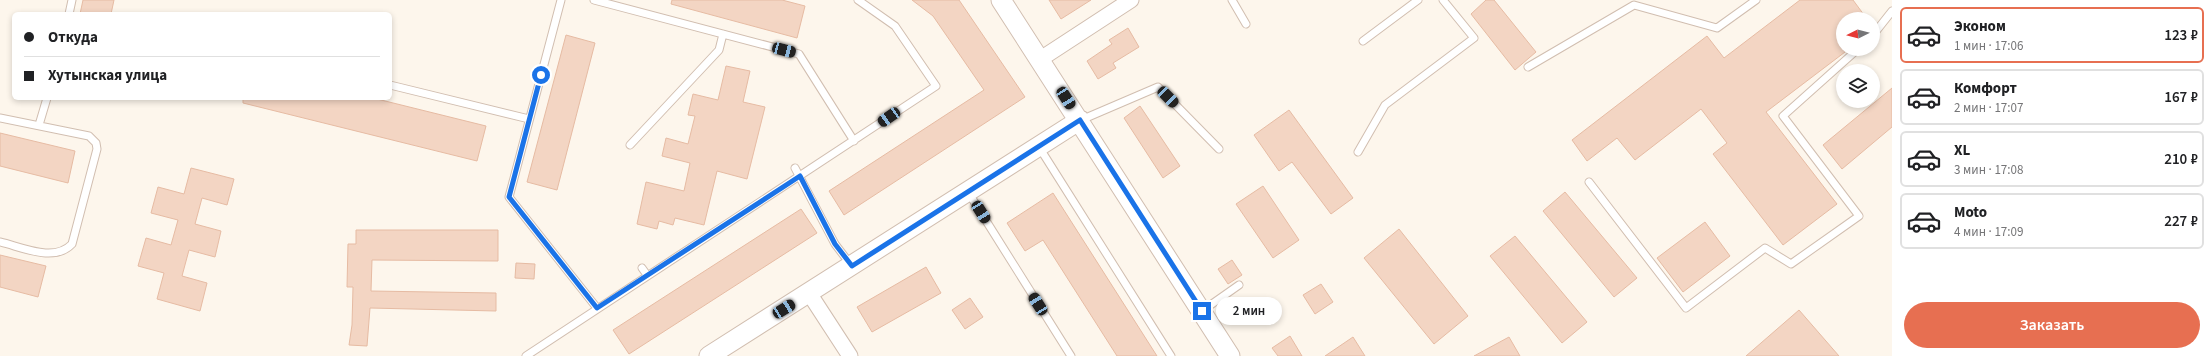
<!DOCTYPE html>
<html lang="ru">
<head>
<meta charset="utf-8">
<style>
  :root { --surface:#fff; --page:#f2f2f2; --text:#202124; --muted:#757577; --line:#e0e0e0; --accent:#e76f51 }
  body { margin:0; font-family:"Source Sans 3",sans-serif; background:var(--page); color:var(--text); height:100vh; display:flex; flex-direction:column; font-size:15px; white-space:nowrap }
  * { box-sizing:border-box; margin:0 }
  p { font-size:13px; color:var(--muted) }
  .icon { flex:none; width:22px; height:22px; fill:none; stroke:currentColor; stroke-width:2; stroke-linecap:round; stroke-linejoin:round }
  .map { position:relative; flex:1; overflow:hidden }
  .details { display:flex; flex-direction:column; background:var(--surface); width:320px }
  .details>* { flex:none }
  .top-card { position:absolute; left:12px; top:12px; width:380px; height:88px; border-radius:6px; box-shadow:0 2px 6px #0003; display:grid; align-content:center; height:88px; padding:0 12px; background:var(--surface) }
  .needle { width:26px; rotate:264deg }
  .controls { position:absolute; left:1836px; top:12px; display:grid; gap:8px }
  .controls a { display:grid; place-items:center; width:44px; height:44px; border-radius:50%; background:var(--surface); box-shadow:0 2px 6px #0003; font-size:20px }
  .end { position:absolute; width:18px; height:18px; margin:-9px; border:5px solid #1a73e8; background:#fff; box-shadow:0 0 0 2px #fff }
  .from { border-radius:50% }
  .bubble { position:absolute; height:28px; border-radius:14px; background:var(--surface); box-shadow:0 2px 6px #0003; font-size:13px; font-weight:600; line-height:28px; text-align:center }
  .car { position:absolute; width:12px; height:24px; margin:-12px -6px; border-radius:5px; box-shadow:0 0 3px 1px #0007; background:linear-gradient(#222 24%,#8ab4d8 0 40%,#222 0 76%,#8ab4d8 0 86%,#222 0) }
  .top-card b { display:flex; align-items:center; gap:14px; height:38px; font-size:15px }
  .top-card b+b { border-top:1px solid var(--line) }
  .top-card i { width:10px; height:10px; background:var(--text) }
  ul { padding:7px 0 0; list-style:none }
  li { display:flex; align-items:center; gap:12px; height:56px; margin:0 8px 6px; padding:0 4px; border:2px solid var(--line); border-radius:6px }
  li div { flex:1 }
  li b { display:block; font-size:15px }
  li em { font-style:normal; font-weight:600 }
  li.selected { border-color:var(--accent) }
  li>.icon { width:36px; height:36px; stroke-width:1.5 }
  .button { display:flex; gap:8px; margin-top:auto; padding:8px 12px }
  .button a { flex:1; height:46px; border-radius:24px; background:var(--accent); color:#fff; font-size:16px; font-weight:600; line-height:46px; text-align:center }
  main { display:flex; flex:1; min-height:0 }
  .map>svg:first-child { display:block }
  .building { fill:#f3d5c3; stroke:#e6bba3 }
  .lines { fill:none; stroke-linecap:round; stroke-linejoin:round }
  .service-casing { stroke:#d1beb0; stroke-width:9 }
  .minor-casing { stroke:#d1beb0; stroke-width:17 }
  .tertiary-casing { stroke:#d1beb0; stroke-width:21 }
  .service { stroke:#fff; stroke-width:7 }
  .minor { stroke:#fff; stroke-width:15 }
  .tertiary { stroke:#fff; stroke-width:19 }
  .route { stroke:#1a73e8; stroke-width:5 }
</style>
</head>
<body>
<main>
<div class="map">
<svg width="1892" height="356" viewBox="0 0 1892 356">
  <rect width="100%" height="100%" fill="#fdf6ec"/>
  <path class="building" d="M 83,0 L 114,0 L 111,14 L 80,14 Z
    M 672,0 L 782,0 L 805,6 L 797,38 L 671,4 Z
    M 912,0 L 959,0 L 1025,97 L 844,215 L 829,191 L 984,90 L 933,16 Z
    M 1049,0 L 1091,0 L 1061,19 Z
    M 1486,0 L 1494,0 L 1536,52 L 1515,70 L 1471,14 Z
    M 1800,0 L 1853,0 L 1867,19 L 1843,19 L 1843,49 L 1849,49 L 1766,112 L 1837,204 L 1783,245 L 1713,154 L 1727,143 L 1701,109 L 1635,160 L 1617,138 L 1587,161 L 1572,140 L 1707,36 L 1724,58 Z
    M 1128,28 L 1139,47 L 1113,63 L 1116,68 L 1098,79 L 1087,61 L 1112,44 L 1109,40 Z
    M 566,35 L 595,43 L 557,190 L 527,182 Z
    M 726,66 L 750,71 L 743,102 L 765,107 L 747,179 L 717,171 L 704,225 L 675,218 L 673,225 L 659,221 L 657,229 L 637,224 L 646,182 L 684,191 L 690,163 L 662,156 L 666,138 L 688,144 L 695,116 L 688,115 L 693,94 L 718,100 Z
    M 1892,88 L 1892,127 L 1842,169 L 1823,145 Z
    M 243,98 L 373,98 L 486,126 L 477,161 L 243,103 Z
    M 1140,106 L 1180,166 L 1163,178 L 1124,118 Z
    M 1289,110 L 1353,198 L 1331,214 L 1292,162 L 1279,171 L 1254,135 Z
    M 0,133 L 75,151 L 68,183 L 0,166 Z
    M 191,168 L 234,179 L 227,205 L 202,198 L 195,224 L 221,231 L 215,257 L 189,250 L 182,276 L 207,283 L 200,311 L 157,299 L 164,273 L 138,266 L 146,238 L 171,245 L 178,220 L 151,213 L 158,187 L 184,194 Z
    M 1263,186 L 1299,240 L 1273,258 L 1236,204 Z
    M 1565,192 L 1637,278 L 1614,297 L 1543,211 Z
    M 1053,193 L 1157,356 L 1117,356 L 1043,240 L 1025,251 L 1007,223 Z
    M 801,209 L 817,233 L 629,354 L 613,330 Z
    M 1705,222 L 1730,256 L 1683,292 L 1657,258 Z
    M 1399,229 L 1468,316 L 1434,344 L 1364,258 Z
    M 356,230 L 498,230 L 498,261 L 372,260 L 371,291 L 496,293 L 496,311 L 370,308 L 367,346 L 349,345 L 352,325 L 353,287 L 347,287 L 348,244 L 356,244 Z
    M 1515,236 L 1587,322 L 1562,343 L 1490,256 Z
    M 0,255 L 46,266 L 38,297 L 0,287 Z
    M 1232,260 L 1242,275 L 1228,284 L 1218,269 Z
    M 516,263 L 535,264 L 534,279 L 515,278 Z
    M 926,267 L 941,293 L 872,332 L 857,307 Z
    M 1321,284 L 1333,302 L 1315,314 L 1303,295 Z
    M 970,298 L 983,317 L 965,329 L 952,310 Z
    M 1799,310 L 1839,356 L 1746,356 Z
    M 1290,336 L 1302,356 L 1278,356 L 1272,348 Z
    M 1353,337 L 1365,356 L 1325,356 Z
    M 1509,337 L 1520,356 L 1474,356 Z"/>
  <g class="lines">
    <g class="service-casing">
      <path id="service" d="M 561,0 L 509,197 L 597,308
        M 594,0 L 799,54 L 854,141
        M 1232,0 L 1246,24
        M 69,14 L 72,0
        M 1873,35 L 1892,11
        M 1363,41 L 1418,0
        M 1528,67 L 1634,5 L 1717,28 L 1756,0
        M 390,85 L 529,119
        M 0,118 L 89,136 L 96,143 L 97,149 L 72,244 C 54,263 22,247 0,242
        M 1081,120 L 1158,87 L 1219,149
        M 39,125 L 47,98
        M 630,145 L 719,50 L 723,34
        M 1039,147 L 1171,356
        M 1358,152 L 1385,105 L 1474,38 L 1443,0
        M 795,168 L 835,244 L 851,265
        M 1589,182 L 1686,308 L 1765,248 L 1791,264 L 1859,216 L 1783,116 L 1858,49
        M 968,192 L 1071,356
        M 642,268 L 647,275
        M 1202,311 L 1239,285
        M 526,356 L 936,86 L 895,26 L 858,0"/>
    </g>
    <g class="minor-casing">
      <path id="minor" d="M 1039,60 L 1131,0
        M 809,293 L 850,356"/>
    </g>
    <g class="tertiary-casing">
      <path id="tertiary" d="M 1001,0 L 1230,356
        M 709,356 L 1080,120"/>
    </g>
    <use href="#service" class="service"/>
    <use href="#minor" class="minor"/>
    <use href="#tertiary" class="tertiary"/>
  </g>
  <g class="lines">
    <path class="route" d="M 541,75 L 509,197 L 597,308 L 800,176 L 835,244 L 852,266 L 1080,120 L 1202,311"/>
  </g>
</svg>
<div class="controls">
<a><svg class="needle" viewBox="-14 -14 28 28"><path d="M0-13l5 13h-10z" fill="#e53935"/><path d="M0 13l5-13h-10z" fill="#757577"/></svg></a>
<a><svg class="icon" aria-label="layers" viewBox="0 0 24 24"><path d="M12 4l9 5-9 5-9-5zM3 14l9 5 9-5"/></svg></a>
</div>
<i class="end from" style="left:541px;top:75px"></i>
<i class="end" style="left:1202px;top:311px"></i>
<div class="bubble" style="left:1216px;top:297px;width:66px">2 мин</div>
<i class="car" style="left:784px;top:50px;rotate:105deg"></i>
<i class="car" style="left:1168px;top:97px;rotate:135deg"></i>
<i class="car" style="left:1066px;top:98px;rotate:147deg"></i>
<i class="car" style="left:889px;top:117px;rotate:236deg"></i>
<i class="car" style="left:981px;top:212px;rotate:148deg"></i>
<i class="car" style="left:1038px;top:304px;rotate:328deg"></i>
<i class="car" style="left:784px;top:309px;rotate:58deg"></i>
<div class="top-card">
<b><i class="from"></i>Откуда</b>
<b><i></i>Хутынская улица</b>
</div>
</div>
<section class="details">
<ul>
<li class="selected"><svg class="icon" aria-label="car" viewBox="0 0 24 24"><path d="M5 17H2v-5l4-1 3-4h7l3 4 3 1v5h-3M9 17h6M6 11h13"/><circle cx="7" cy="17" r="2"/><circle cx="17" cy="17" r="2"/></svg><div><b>Эконом</b><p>1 мин · 17:06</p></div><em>123 ₽</em></li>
<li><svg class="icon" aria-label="car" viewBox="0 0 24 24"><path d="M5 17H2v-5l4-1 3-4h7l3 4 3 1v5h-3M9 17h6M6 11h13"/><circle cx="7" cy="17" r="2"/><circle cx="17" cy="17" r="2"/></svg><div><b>Комфорт</b><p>2 мин · 17:07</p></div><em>167 ₽</em></li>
<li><svg class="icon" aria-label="car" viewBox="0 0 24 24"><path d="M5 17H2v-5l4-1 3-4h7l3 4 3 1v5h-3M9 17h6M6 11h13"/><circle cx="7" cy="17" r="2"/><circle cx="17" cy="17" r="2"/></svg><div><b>XL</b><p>3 мин · 17:08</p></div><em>210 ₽</em></li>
<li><svg class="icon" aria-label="car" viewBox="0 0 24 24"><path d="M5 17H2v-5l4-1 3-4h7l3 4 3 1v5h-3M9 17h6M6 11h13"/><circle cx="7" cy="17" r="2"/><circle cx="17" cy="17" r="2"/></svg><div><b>Moto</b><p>4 мин · 17:09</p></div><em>227 ₽</em></li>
</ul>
<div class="button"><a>Заказать</a></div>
</section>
</main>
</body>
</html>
